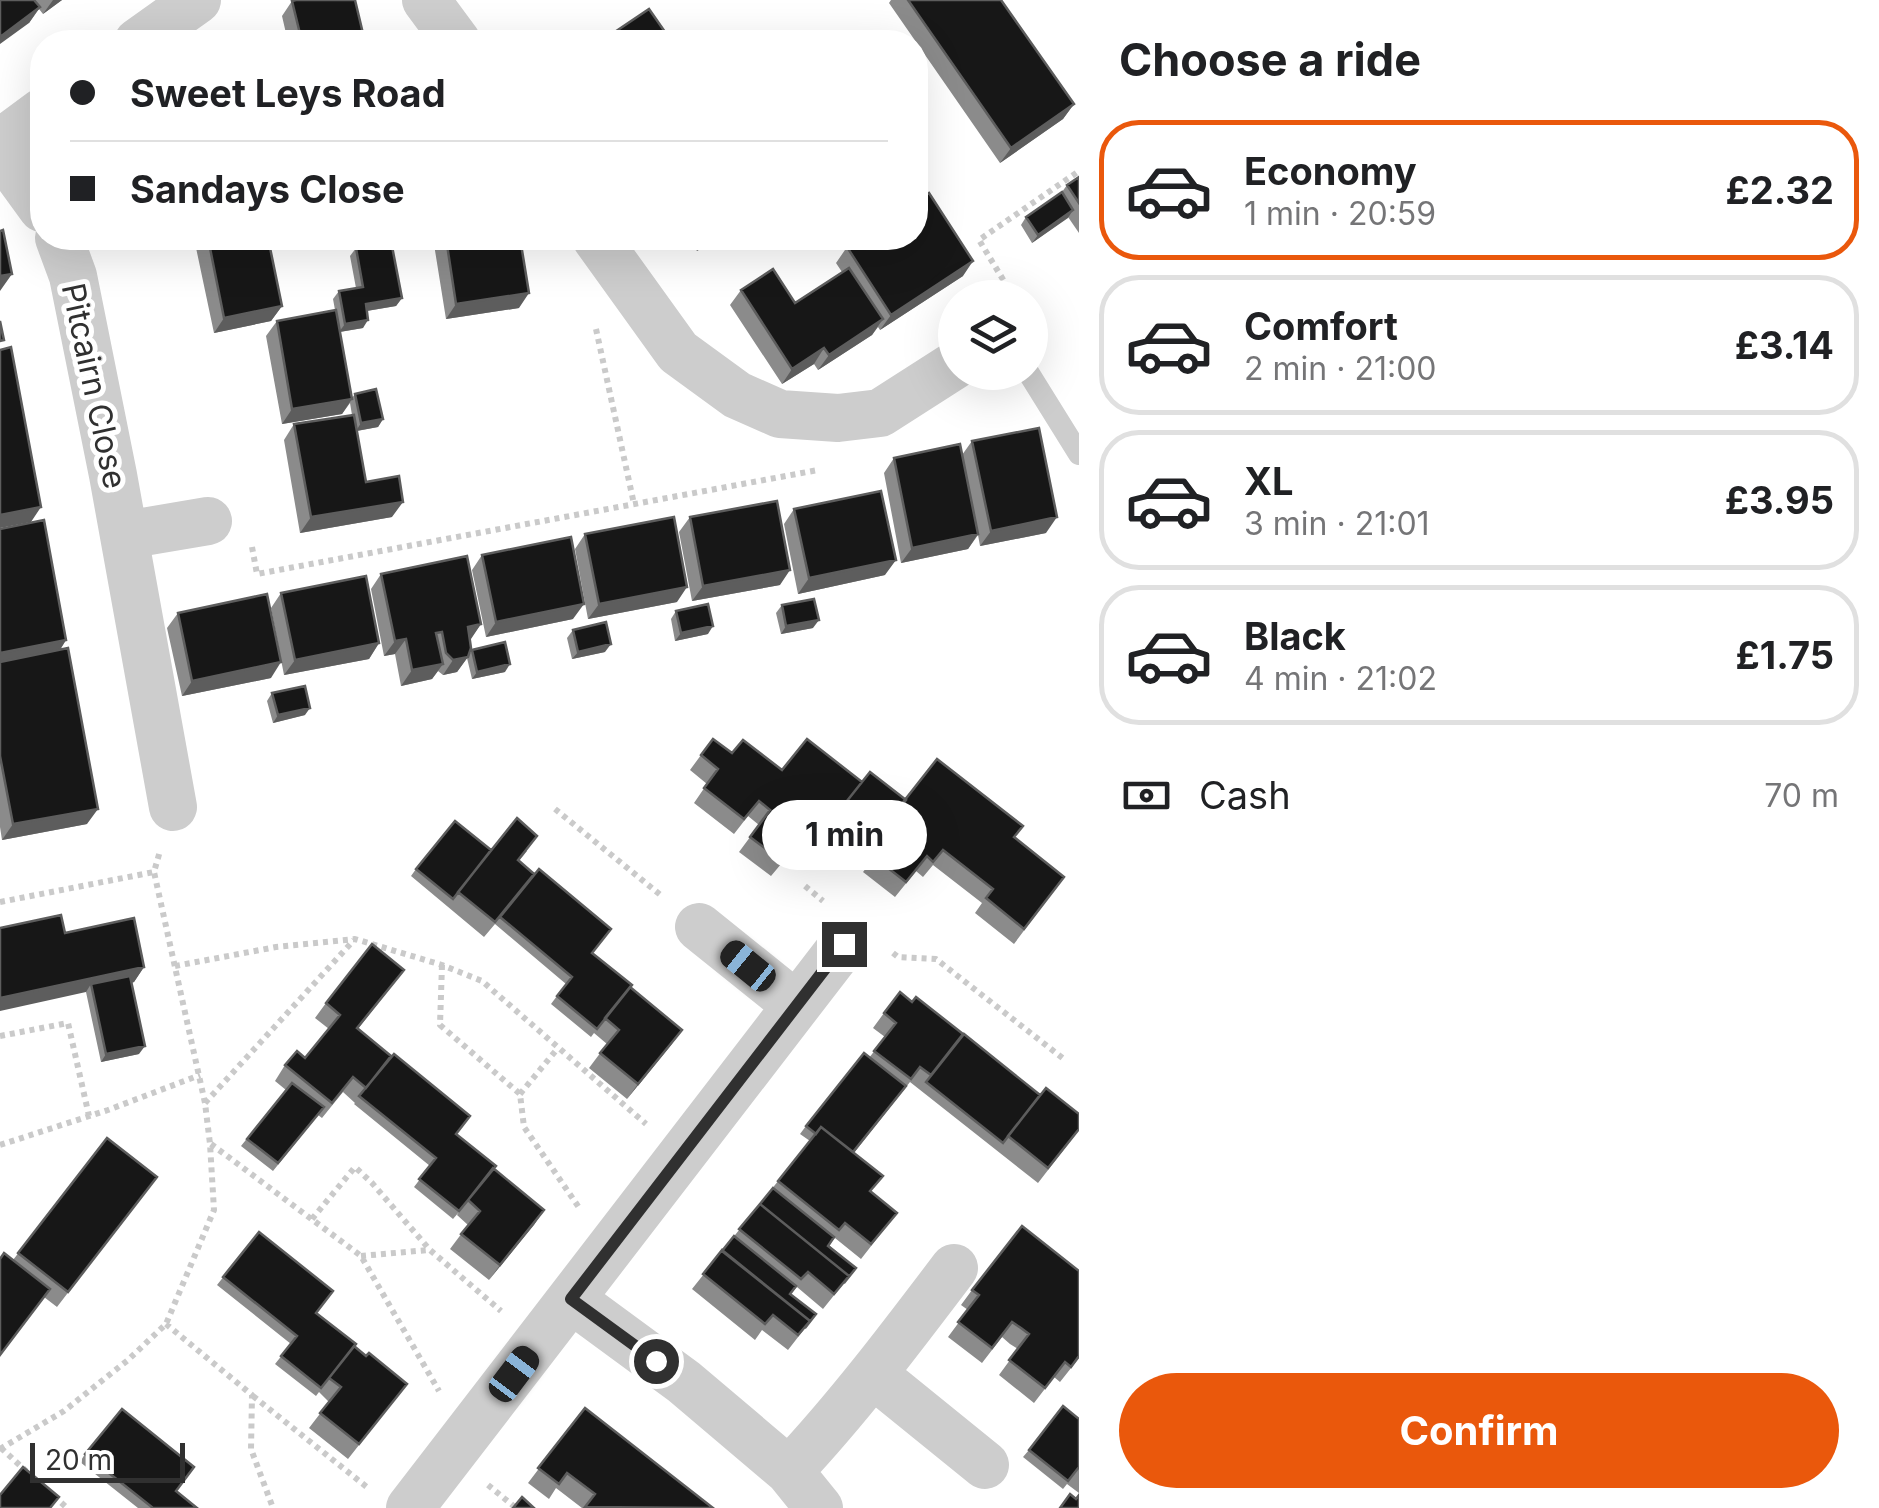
<!DOCTYPE html>
<html lang="en">
<head>
<meta charset="utf-8">
<style>
  :root { --surface:#fff; --page:#f2f2f2; --text:#202124; --muted:#757577; --line:#e0e0e0; --accent:#ea580c }
  body { margin:0; font-family:Inter,sans-serif; background:var(--page); color:var(--text); height:100vh; display:flex; flex-direction:column; font-size:38px; white-space:nowrap }
  * { box-sizing:border-box; margin:0 }
  p { font-size:32px; color:var(--muted) }
  .icon { flex:none; width:55px; height:55px; fill:none; stroke:currentColor; stroke-width:2; stroke-linecap:round; stroke-linejoin:round }
  .map { position:relative; flex:1; overflow:hidden }
  .side { display:flex; flex-direction:column; background:var(--surface); width:800px }
  .side>* { flex:none }
  .top-card { position:absolute; left:30px; top:30px; width:898px; height:220px; border-radius:40px; box-shadow:0 10px 40px #0002; display:grid; align-content:center; height:220px; padding:0 40px; background:var(--surface) }
  .tools { position:absolute; left:938px; top:280px; display:grid; gap:20px }
  .tools a { display:grid; place-items:center; width:110px; height:110px; border-radius:50%; background:var(--surface); box-shadow:0 10px 40px #0002; font-size:50px }
  .scale { position:absolute; left:30px; bottom:25px; width:155px; box-sizing:border-box; padding-left:10px; border:5px solid #303030; border-top:0; font-size:28px; line-height:35px; white-space:nowrap; color:#303030; -webkit-text-stroke:8px #fff; paint-order:stroke }
  .end { position:absolute; width:45px; height:45px; margin:-22px; border:12px solid #303030; background:#fff; box-shadow:0 0 0 5px #fff }
  .from { border-radius:50% }
  .bubble { position:absolute; height:70px; border-radius:35px; background:var(--surface); box-shadow:0 10px 40px #0002; font-size:32px; font-weight:700; line-height:70px; text-align:center }
  .car { position:absolute; width:30px; height:60px; margin:-30px -15px; border-radius:12px; box-shadow:0 0 8px 2px #0007; background:linear-gradient(#222 24%,#8ab4d8 0 40%,#222 0 76%,#8ab4d8 0 86%,#222 0) }
  .top-card b { display:flex; align-items:center; gap:35px; height:95px; font-size:38px }
  .top-card b+b { border-top:2px solid var(--line) }
  .top-card i { width:25px; height:25px; background:var(--text) }
  ul { padding:0; list-style:none }
  li { display:flex; align-items:center; gap:30px; height:140px; margin:0 20px 15px; padding:0 20px; border:5px solid var(--line); border-radius:40px }
  li div { flex:1 }
  li b { display:block; font-size:38px }
  li em { font-style:normal; font-weight:700 }
  li.active { border-color:var(--accent) }
  li>.icon { width:90px; height:90px; stroke-width:1.5 }
  h2 { padding:0 40px; font-size:45px; line-height:120px }
  .pay { display:flex; align-items:center; gap:25px; height:110px; padding:0 40px; font-size:38px }
  .pay p { margin-inline-start:auto }
  .primary-button { display:flex; gap:20px; margin-top:auto; padding:20px 40px }
  .primary-button a { flex:1; height:115px; border-radius:60px; background:var(--accent); color:#fff; font-size:40px; font-weight:700; line-height:115px; text-align:center }
  main { display:flex; flex:1; min-height:0 }
  .map>svg:first-child { display:block }
  .lines { fill:none; stroke-linecap:round; stroke-linejoin:round }
  .path { stroke:#cacaca; stroke-width:6; stroke-dasharray:5 5; stroke-linecap:butt }
  .lane { stroke:#cdcdcd; stroke-width:22 }
  .street { stroke:#cdcdcd; stroke-width:48 }
  .wall { fill:#8b8b8b }
  .shaded-wall { fill:#5d5d5d }
  .building { fill:#171717; stroke:#5d5d5d; stroke-width:2.5 }
  .route { stroke:#303030; stroke-width:12 }
  .labels { text-anchor:middle; stroke-width:10; stroke-linejoin:round; paint-order:stroke }
  .street-label { font-size:32px; fill:#303030; stroke:#fff }
</style>
</head>
<body>
<main>
<div class="map">
<svg width="1079" height="1508" viewBox="0 0 1079 1508">
  <rect width="100%" height="100%" fill="#fff"/>
  <g class="lines">
    <path class="path" d="M 1009,298 L 1010,291 L 979,240 L 1079,171
      M 596,329 L 634,504
      M 252,547 L 257,574 L 818,470
      M 555,809 L 663,897
      M 805,886 L 823,901
      M 0,902 L 154,872
      M 893,953 L 898,957 L 936,959 L 1065,1060
      M 442,965 L 440,1025 L 520,1094 L 524,1127 L 580,1209
      M 175,966 L 276,947 L 355,939 L 442,965 L 482,981 L 646,1124
      M 0,1036 L 68,1023 L 89,1116
      M 520,1094 L 558,1048
      M 205,1103 L 354,940
      M 211,1144 L 361,1256 L 439,1391
      M 0,1145 L 108,1110 L 200,1075
      M 312,1219 L 355,1167 L 372,1183 L 430,1250 L 501,1311
      M 361,1256 L 428,1250
      M 166,1324 L 252,1395 L 251,1449 L 273,1508
      M 253,1396 L 368,1488
      M 1,1448 L 26,1471
      M 0,1449 L 64,1411 L 128,1360 L 166,1324 L 214,1210 L 210,1144 L 205,1103 L 154,872 L 160,851
      M 488,1485 L 516,1508
      M 54,1496 L 67,1508"/>
    <path class="lane" d="M 1028,372 L 1079,454"/>
    <path class="street" d="M 426,0 L 457,42
      M 138,42 L 197,0
      M 0,143 L 42,112
      M 0,150 L 42,208
      M 59,238 L 73,276 L 113,475 L 173,807
      M 596,238 L 678,352 L 737,395 L 780,414 L 838,418 L 880,413 L 955,365
      M 125,535 L 208,521
      M 699,927 L 796,1005
      M 571,1299 L 684,1382 L 789,1471 L 819,1508
      M 874,1375 L 985,1465
      M 789,1471 C 849,1407 901,1338 954,1268
      M 410,1508 L 844,944"/>
  </g>
  <path class="wall" d="M 0,0 L 62,0 L 43,14 L 39,9 L 29,23 Z
    M 891,0 L 1001,0 L 1074,104 L 1063,119 L 1000,163 L 889,3 Z
    M 292,1 L 365,42 L 288,42 L 282,16 Z
    M 1079,177 L 1079,233 L 1068,217 L 1032,243 L 1021,225 L 1026,217 L 1062,192 L 1067,185 Z
    M 199,238 L 268,238 L 282,306 L 271,321 L 214,333 L 195,243 Z
    M 433,238 L 520,238 L 519,308 L 446,319 Z
    M 687,238 L 717,238 L 697,251 Z
    M 847,247 L 963,276 L 880,330 L 878,327 L 872,335 L 818,370 L 814,364 L 782,384 L 730,305 L 741,290 L 795,303 L 842,272 L 836,263 Z
    M 356,248 L 402,298 L 396,306 L 367,311 L 363,328 L 340,332 L 352,398 L 355,394 L 383,419 L 378,427 L 357,431 L 366,482 L 392,517 L 300,533 L 284,440 L 294,424 L 352,415 L 350,403 L 342,414 L 282,424 L 266,336 L 277,321 L 335,310 L 333,299 L 339,291 L 356,288 L 350,256 Z
    M 972,441 L 1046,533 L 980,546 L 978,535 L 968,549 L 901,563 L 884,473 L 894,458 L 962,455 Z
    M 794,509 L 885,575 L 798,594 L 784,524 Z
    M 690,517 L 780,585 L 692,601 L 679,532 Z
    M 0,529 L 66,640 L 60,650 L 87,824 L 2,840 L 0,827 Z
    M 585,534 L 677,602 L 588,619 L 575,549 Z
    M 482,555 L 573,619 L 486,637 L 472,570 Z
    M 381,574 L 481,624 L 470,639 L 468,656 L 472,650 L 505,672 L 472,679 L 467,658 L 457,672 L 443,675 L 438,671 L 432,679 L 401,686 L 395,654 L 384,656 L 371,589 Z
    M 281,593 L 379,643 L 369,659 L 284,675 L 271,608 Z
    M 782,605 L 813,628 L 781,634 L 776,613 Z
    M 676,611 L 708,634 L 675,641 L 671,619 Z
    M 178,613 L 271,678 L 182,696 L 167,628 Z
    M 573,630 L 605,652 L 572,659 L 567,638 Z
    M 272,693 L 305,715 L 273,723 L 267,701 Z
    M 732,753 L 782,770 L 862,782 L 906,800 L 1014,838 L 1064,877 L 1014,944 L 975,913 L 982,903 L 933,865 L 923,877 L 916,871 L 895,897 L 863,872 L 884,845 L 876,839 L 862,857 L 825,830 L 802,859 L 792,851 L 771,876 L 739,852 L 759,825 L 748,816 L 734,834 L 694,803 L 707,784 L 690,770 L 701,755 Z
    M 491,850 L 527,851 L 519,861 L 593,953 L 631,988 L 682,1030 L 627,1099 L 589,1068 L 607,1044 L 594,1033 L 591,1037 L 551,1004 L 566,984 L 495,924 L 484,937 L 411,876 L 416,869 Z
    M 65,933 L 144,967 L 134,982 L 132,983 L 139,1054 L 101,1062 L 86,992 Z
    M 404,970 L 358,1029 L 456,1134 L 494,1169 L 544,1210 L 489,1280 L 450,1249 L 468,1225 L 457,1215 L 459,1212 L 453,1219 L 414,1187 L 430,1166 L 354,1104 L 355,1103 L 343,1092 L 322,1118 L 318,1115 L 273,1171 L 241,1146 L 286,1090 L 275,1081 L 285,1065 L 305,1058 L 329,1029 L 315,1018 L 326,1003 Z
    M 884,1013 L 1079,1130 L 1038,1183 L 910,1082 L 854,1153 L 872,1192 L 897,1213 L 861,1259 L 835,1238 L 829,1245 L 856,1268 L 823,1309 L 797,1287 L 791,1294 L 816,1314 L 788,1350 L 762,1330 L 755,1340 L 692,1289 L 810,1141 L 800,1134 L 806,1126 L 869,1058 L 885,1037 L 873,1028 Z
    M 107,1138 L 157,1177 L 57,1307 L 44,1297 L 13,1260 Z
    M 259,1232 L 317,1313 L 366,1356 L 407,1384 L 348,1459 L 309,1428 L 329,1402 L 319,1392 L 316,1396 L 275,1364 L 291,1344 L 217,1285 Z
    M 1079,1271 L 1079,1358 L 1060,1382 L 1054,1377 L 1034,1403 L 999,1375 L 1018,1349 L 1010,1344 L 1002,1337 L 982,1363 L 948,1337 L 968,1310 L 961,1305 L 972,1290 Z
    M 585,1408 L 713,1508 L 582,1508 L 556,1488 L 549,1499 L 528,1483 Z
    M 1079,1419 L 1079,1493 L 1067,1484 L 1063,1489 L 1023,1457 L 1029,1450 Z
    M 85,1454 L 176,1491 L 198,1508 L 138,1508 L 80,1462 Z"/>
  <path class="shaded-wall" d="M 53,0 L 62,0 L 43,14 Z
    M 40,7 L 29,23 L 0,44 L 0,37 Z
    M 1074,104 L 1063,119 L 1000,163 L 1011,148 Z
    M 1073,210 L 1068,218 L 1032,243 L 1038,235 Z
    M 707,238 L 717,238 L 697,251 Z
    M 973,261 L 963,276 L 880,330 L 891,315 Z
    M 12,274 L 0,291 L 0,276 Z
    M 529,293 L 519,308 L 446,319 L 456,304 Z
    M 402,298 L 396,306 L 360,312 L 366,304 Z
    M 282,306 L 271,321 L 214,333 L 224,318 Z
    M 883,319 L 872,335 L 818,370 L 829,355 Z
    M 368,320 L 363,328 L 339,332 L 345,324 Z
    M 824,348 L 814,364 L 782,384 L 792,369 Z
    M 352,399 L 342,414 L 282,424 L 292,409 Z
    M 383,419 L 378,427 L 356,431 L 361,423 Z
    M 403,502 L 392,517 L 300,533 L 311,517 Z
    M 41,507 L 31,522 L 0,528 L 0,515 Z
    M 1057,517 L 1046,533 L 980,546 L 991,531 Z
    M 978,534 L 968,549 L 901,563 L 912,548 Z
    M 896,560 L 885,575 L 798,594 L 809,578 Z
    M 790,570 L 780,585 L 692,601 L 703,586 Z
    M 687,587 L 677,602 L 588,619 L 599,604 Z
    M 584,604 L 573,619 L 486,637 L 496,622 Z
    M 819,620 L 813,628 L 781,634 L 786,626 Z
    M 481,624 L 471,639 L 457,642 L 468,627 Z
    M 713,626 L 708,634 L 675,641 L 681,633 Z
    M 406,639 L 395,654 L 384,656 L 395,641 Z
    M 66,640 L 56,656 L 0,666 L 0,653 Z
    M 379,643 L 369,659 L 284,675 L 295,660 Z
    M 611,644 L 605,652 L 572,659 L 578,652 Z
    M 468,657 L 457,672 L 443,675 L 453,660 Z
    M 281,662 L 271,678 L 182,696 L 192,681 Z
    M 443,664 L 432,679 L 401,686 L 412,670 Z
    M 510,664 L 505,672 L 472,679 L 477,672 Z
    M 310,708 L 305,715 L 273,723 L 278,715 Z
    M 98,809 L 87,824 L 2,840 L 13,824 Z
    M 144,967 L 134,982 L 93,991 L 91,984 L 86,992 L 0,1011 L 0,998 Z
    M 682,1030 L 671,1045 L 627,1099 L 638,1084 Z
    M 145,1046 L 139,1054 L 101,1062 L 106,1054 Z
    M 544,1210 L 534,1225 L 489,1280 L 500,1265 Z"/>
  <path class="building" d="M 0,0 L 34,0 L 40,7 L 0,37 Z
    M 296,0 L 355,0 L 365,42 L 302,42 L 292,1 Z
    M 908,0 L 1001,0 L 1074,104 L 1011,148 Z
    M 649,9 L 672,42 L 600,42 Z
    M 1079,177 L 1079,203 L 1067,185 Z
    M 1062,192 L 1073,210 L 1038,235 L 1026,217 Z
    M 929,193 L 973,261 L 891,315 L 847,247 L 862,238 L 915,238 L 915,202 Z
    M 3,230 L 12,274 L 0,276 L 0,231 Z
    M 208,238 L 268,238 L 282,306 L 224,318 Z
    M 446,238 L 520,238 L 529,293 L 456,304 Z
    M 391,241 L 402,298 L 366,304 L 368,320 L 345,324 L 339,291 L 363,287 L 356,248 Z
    M 849,268 L 883,319 L 829,355 L 824,348 L 792,369 L 741,290 L 773,269 L 795,303 Z
    M 336,310 L 352,399 L 292,409 L 277,321 Z
    M 0,321 L 4,340 L 0,341 Z
    M 11,347 L 41,507 L 0,515 L 0,350 Z
    M 376,389 L 383,419 L 361,423 L 355,394 Z
    M 354,415 L 366,482 L 399,476 L 403,502 L 311,517 L 294,424 Z
    M 1039,428 L 1057,517 L 991,531 L 972,441 Z
    M 960,444 L 978,534 L 912,548 L 894,458 Z
    M 881,491 L 896,560 L 809,578 L 794,509 Z
    M 777,501 L 790,570 L 703,586 L 690,517 Z
    M 674,517 L 687,587 L 599,604 L 585,534 Z
    M 44,520 L 66,640 L 0,653 L 0,529 Z
    M 571,537 L 584,604 L 496,622 L 482,555 Z
    M 467,556 L 481,624 L 468,627 L 471,648 L 468,657 L 453,660 L 446,653 L 442,632 L 436,633 L 443,664 L 412,670 L 406,639 L 395,641 L 381,574 Z
    M 366,576 L 379,643 L 295,660 L 281,593 Z
    M 267,594 L 281,662 L 192,681 L 178,613 Z
    M 814,599 L 819,620 L 786,626 L 782,605 Z
    M 708,604 L 713,626 L 681,633 L 676,611 Z
    M 606,622 L 611,644 L 578,652 L 573,630 Z
    M 505,642 L 510,664 L 477,672 L 472,650 Z
    M 68,648 L 98,809 L 13,824 L 0,756 L 0,662 Z
    M 305,686 L 310,708 L 278,715 L 272,693 Z
    M 713,739 L 732,753 L 743,740 L 782,770 L 807,739 L 862,782 L 813,844 L 802,836 L 782,861 L 750,837 L 770,810 L 759,801 L 744,819 L 704,788 L 718,769 L 701,755 Z
    M 937,759 L 1023,826 L 1014,837 L 1064,877 L 1024,929 L 986,898 L 993,889 L 943,850 L 933,862 L 927,856 L 906,882 L 874,857 L 895,830 L 886,824 Z
    M 870,772 L 906,800 L 868,849 L 831,821 Z
    M 517,818 L 537,836 L 518,860 L 534,874 L 495,922 L 458,892 Z
    M 455,821 L 491,850 L 453,899 L 416,869 Z
    M 539,869 L 611,929 L 592,953 L 632,985 L 597,1029 L 557,996 L 572,977 L 500,917 Z
    M 61,915 L 65,933 L 134,918 L 144,967 L 0,998 L 0,928 Z
    M 372,944 L 404,970 L 357,1028 L 391,1056 L 366,1088 L 353,1077 L 332,1103 L 285,1065 L 297,1051 L 305,1058 L 340,1015 L 326,1003 Z
    M 130,976 L 145,1046 L 106,1054 L 91,984 Z
    M 630,987 L 682,1030 L 638,1084 L 600,1053 L 619,1030 L 605,1018 Z
    M 900,992 L 912,1002 L 916,997 L 963,1034 L 931,1075 L 920,1067 L 911,1079 L 874,1051 L 896,1023 L 884,1013 Z
    M 964,1034 L 1040,1095 L 1003,1143 L 926,1082 Z
    M 864,1053 L 906,1086 L 853,1152 L 821,1127 L 816,1134 L 806,1126 Z
    M 394,1054 L 470,1116 L 456,1134 L 496,1166 L 459,1211 L 419,1179 L 436,1158 L 359,1096 Z
    M 292,1083 L 324,1107 L 278,1163 L 247,1139 Z
    M 1046,1088 L 1079,1114 L 1079,1129 L 1048,1168 L 1008,1136 Z
    M 821,1127 L 883,1176 L 870,1191 L 897,1213 L 871,1244 L 845,1223 L 839,1230 L 778,1181 Z
    M 107,1138 L 157,1177 L 68,1292 L 18,1253 Z
    M 493,1168 L 544,1210 L 500,1265 L 461,1234 L 480,1211 L 468,1200 Z
    M 773,1188 L 834,1237 L 828,1246 L 856,1268 L 844,1283 L 849,1276 L 760,1204 Z
    M 760,1204 L 849,1276 L 834,1294 L 808,1272 L 801,1279 L 739,1229 Z
    M 1022,1226 L 1079,1271 L 1079,1356 L 1071,1367 L 1065,1362 L 1045,1388 L 1009,1360 L 1029,1334 L 1021,1328 L 1012,1322 L 992,1348 L 958,1322 L 979,1295 L 972,1290 Z
    M 259,1232 L 333,1291 L 316,1313 L 356,1344 L 321,1388 L 281,1356 L 297,1336 L 223,1277 Z
    M 734,1236 L 796,1286 L 790,1294 L 816,1314 L 805,1328 L 810,1321 L 722,1251 Z
    M 722,1250 L 810,1321 L 798,1335 L 773,1315 L 765,1324 L 703,1274 Z
    M 4,1253 L 50,1289 L 0,1355 L 0,1259 Z
    M 354,1346 L 366,1356 L 369,1353 L 407,1384 L 359,1444 L 320,1413 L 341,1387 L 329,1378 Z
    M 1063,1406 L 1079,1419 L 1079,1467 L 1068,1481 L 1029,1450 Z
    M 585,1408 L 713,1508 L 585,1507 L 595,1494 L 567,1473 L 559,1484 L 538,1468 Z
    M 122,1409 L 194,1467 L 176,1491 L 197,1508 L 153,1508 L 85,1454 Z
    M 23,1467 L 59,1497 L 50,1508 L 0,1508 L 0,1495 Z
    M 1070,1494 L 1076,1499 L 1079,1495 L 1079,1508 L 1060,1508 Z
    M 522,1497 L 534,1508 L 513,1508 Z"/>
  <g class="lines">
    <path class="route" d="M 656,1361 L 571,1299 L 844,944"/>
  </g>
  <g class="labels">
    <g class="street-label">
      <text transform="translate(94 386) rotate(78)" y="11">Pitcairn Close</text>
    </g>
  </g>
</svg>
<div class="tools">
<a><svg class="icon" aria-label="layers" viewBox="0 0 24 24"><path d="M12 4l9 5-9 5-9-5zM3 14l9 5 9-5"/></svg></a>
</div>
<div class="scale">20 m</div>
<i class="end from" style="left:656px;top:1361px"></i>
<i class="end" style="left:844px;top:944px"></i>
<div class="bubble" style="left:762px;top:800px;width:165px">1 min</div>
<i class="car" style="left:748px;top:966px;rotate:309deg"></i>
<i class="car" style="left:514px;top:1374px;rotate:37deg"></i>
<div class="top-card">
<b><i class="from"></i>Sweet Leys Road</b>
<b><i></i>Sandays Close</b>
</div>
</div>
<section class="side">
<h2>Choose a ride</h2>
<ul>
<li class="active"><svg class="icon" aria-label="car" viewBox="0 0 24 24"><path d="M5 17H2v-5l4-1 3-4h7l3 4 3 1v5h-3M9 17h6M6 11h13"/><circle cx="7" cy="17" r="2"/><circle cx="17" cy="17" r="2"/></svg><div><b>Economy</b><p>1 min · 20:59</p></div><em>£2.32</em></li>
<li><svg class="icon" aria-label="car" viewBox="0 0 24 24"><path d="M5 17H2v-5l4-1 3-4h7l3 4 3 1v5h-3M9 17h6M6 11h13"/><circle cx="7" cy="17" r="2"/><circle cx="17" cy="17" r="2"/></svg><div><b>Comfort</b><p>2 min · 21:00</p></div><em>£3.14</em></li>
<li><svg class="icon" aria-label="car" viewBox="0 0 24 24"><path d="M5 17H2v-5l4-1 3-4h7l3 4 3 1v5h-3M9 17h6M6 11h13"/><circle cx="7" cy="17" r="2"/><circle cx="17" cy="17" r="2"/></svg><div><b>XL</b><p>3 min · 21:01</p></div><em>£3.95</em></li>
<li><svg class="icon" aria-label="car" viewBox="0 0 24 24"><path d="M5 17H2v-5l4-1 3-4h7l3 4 3 1v5h-3M9 17h6M6 11h13"/><circle cx="7" cy="17" r="2"/><circle cx="17" cy="17" r="2"/></svg><div><b>Black</b><p>4 min · 21:02</p></div><em>£1.75</em></li>
</ul>
<div class="pay"><svg class="icon" aria-label="cash" viewBox="0 0 24 24"><path d="M3 7h18v10H3z"/><circle cx="12" cy="12" r="2"/></svg>Cash<p>70 m</p></div>
<div class="primary-button"><a>Confirm</a></div>
</section>
</main>
</body>
</html>
